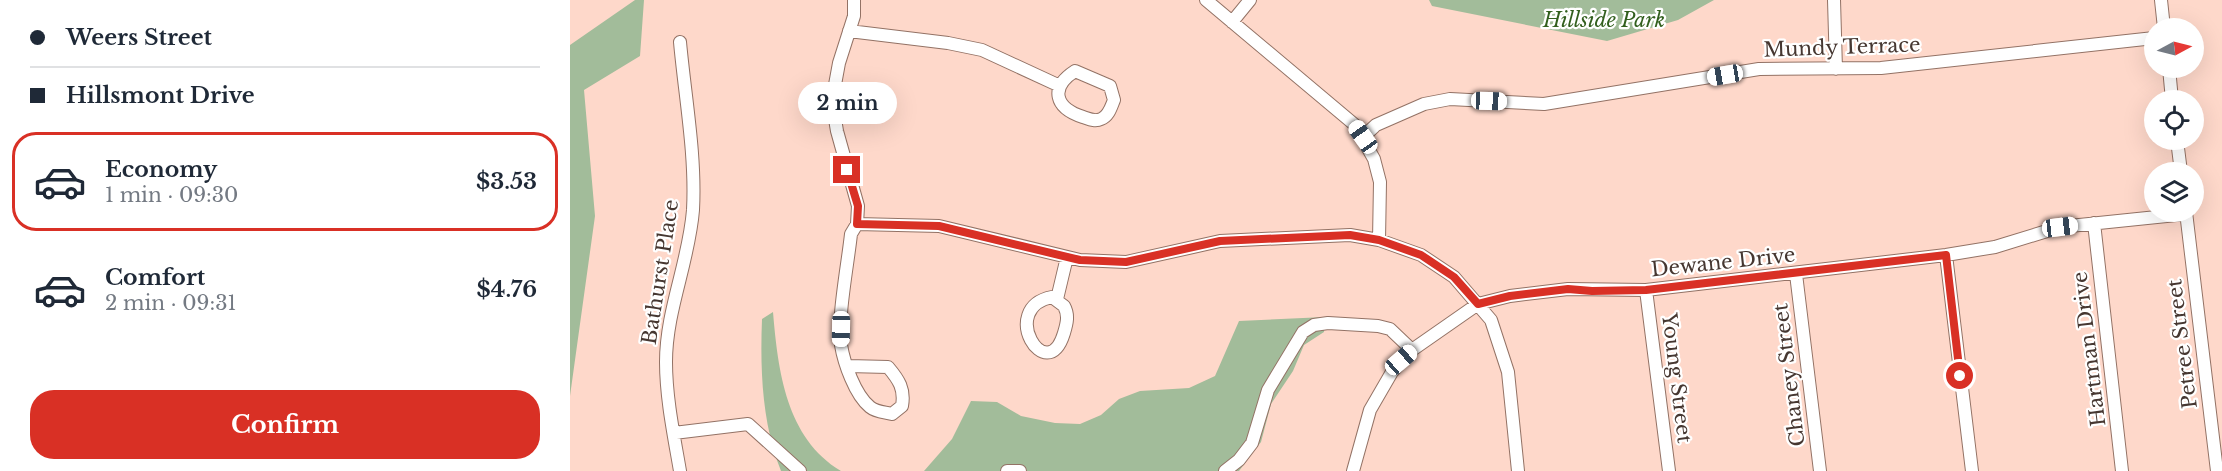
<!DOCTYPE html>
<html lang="en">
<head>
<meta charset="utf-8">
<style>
  :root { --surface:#fff; --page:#f6f6f7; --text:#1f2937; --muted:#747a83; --line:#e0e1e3; --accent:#d93025 }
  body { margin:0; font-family:"Libre Baskerville",serif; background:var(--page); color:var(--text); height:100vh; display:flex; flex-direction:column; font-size:22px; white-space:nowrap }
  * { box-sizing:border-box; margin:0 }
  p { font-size:20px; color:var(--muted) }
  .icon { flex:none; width:33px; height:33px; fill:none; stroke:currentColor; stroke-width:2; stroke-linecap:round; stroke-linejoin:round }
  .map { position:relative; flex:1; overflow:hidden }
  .sheet { display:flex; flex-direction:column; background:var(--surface); width:570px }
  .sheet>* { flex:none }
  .banner { display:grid; align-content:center; height:132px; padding:0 30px; background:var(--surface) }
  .needle { width:39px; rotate:83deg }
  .tools { position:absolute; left:1574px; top:18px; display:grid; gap:12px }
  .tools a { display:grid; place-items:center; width:60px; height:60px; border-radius:50%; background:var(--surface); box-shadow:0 6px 24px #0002; font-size:30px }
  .end { position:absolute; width:27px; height:27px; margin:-14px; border:8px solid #d93025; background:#fff; box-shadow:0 0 0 3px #fff }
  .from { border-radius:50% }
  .bubble { position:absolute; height:42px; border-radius:21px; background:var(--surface); box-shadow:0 6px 24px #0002; font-size:20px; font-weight:700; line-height:42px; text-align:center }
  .car { position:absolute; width:18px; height:36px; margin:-18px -9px; border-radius:8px; box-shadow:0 0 4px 2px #0007; background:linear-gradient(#fff 24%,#345 0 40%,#fff 0 76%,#345 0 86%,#fff 0) }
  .banner b { display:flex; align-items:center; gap:21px; height:57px; font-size:22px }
  .banner b+b { border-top:2px solid var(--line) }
  .banner i { width:15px; height:15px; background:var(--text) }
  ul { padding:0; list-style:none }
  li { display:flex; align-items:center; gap:18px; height:99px; margin:0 12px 9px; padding:0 18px; border:3px solid transparent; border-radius:24px }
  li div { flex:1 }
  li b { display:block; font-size:22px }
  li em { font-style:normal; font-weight:700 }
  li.on { border-color:var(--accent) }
  li>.icon { width:54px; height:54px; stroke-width:1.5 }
  .action { display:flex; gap:12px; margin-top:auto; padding:12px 30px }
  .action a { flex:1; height:69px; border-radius:24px; background:var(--accent); color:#fff; font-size:24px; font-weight:700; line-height:69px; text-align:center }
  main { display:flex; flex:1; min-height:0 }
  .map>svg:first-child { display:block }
  .green { fill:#a2bc9a }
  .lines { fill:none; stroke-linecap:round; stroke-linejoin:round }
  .minor-casing { stroke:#937265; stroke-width:14 }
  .minor { stroke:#fff; stroke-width:12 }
  .route { stroke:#d93025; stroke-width:8 }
  .labels { text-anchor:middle; stroke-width:4.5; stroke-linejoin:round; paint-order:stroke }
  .park-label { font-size:20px; font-style:italic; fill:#325f1e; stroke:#fff }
  .street-label { font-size:20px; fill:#463731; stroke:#fff }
</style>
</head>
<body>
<main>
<section class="sheet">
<div class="banner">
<b><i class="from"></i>Weers Street</b>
<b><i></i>Hillsmont Drive</b>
</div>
<ul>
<li class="on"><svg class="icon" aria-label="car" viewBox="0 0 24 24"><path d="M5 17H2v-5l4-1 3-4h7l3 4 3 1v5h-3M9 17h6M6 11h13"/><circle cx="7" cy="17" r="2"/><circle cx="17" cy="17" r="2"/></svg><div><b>Economy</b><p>1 min · 09:30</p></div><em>$3.53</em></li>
<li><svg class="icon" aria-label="car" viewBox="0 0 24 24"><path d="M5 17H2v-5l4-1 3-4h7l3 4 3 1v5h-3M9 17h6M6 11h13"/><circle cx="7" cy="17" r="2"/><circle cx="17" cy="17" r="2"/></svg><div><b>Comfort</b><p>2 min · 09:31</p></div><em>$4.76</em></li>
</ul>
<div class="action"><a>Confirm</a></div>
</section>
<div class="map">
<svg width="1652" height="471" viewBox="0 0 1652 471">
  <rect width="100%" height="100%" fill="#fed8ca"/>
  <path class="green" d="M 65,0 L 74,0 L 70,56 L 14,90 L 25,216 L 0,396 L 0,45 Z
    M 859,0 L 1144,0 L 1108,20 L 1037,41 L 862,6 Z
    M 203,312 C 208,371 216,438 271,471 L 211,471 C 192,424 190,370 192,319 Z
    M 755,317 L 754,332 L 734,345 L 723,371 L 701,404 L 691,442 L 669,471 L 354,471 L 382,439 L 401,401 L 427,402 L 451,416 L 485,423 L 510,424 L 531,415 L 549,399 L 570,391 L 619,388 L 645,376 L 669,321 Z"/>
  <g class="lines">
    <g class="minor-casing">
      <path id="minor" d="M 636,0 L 785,125 L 804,159 L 810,182 L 809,240
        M 1264,0 L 1266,69
        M 1591,0 L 1594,28
        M 662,22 L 680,0
        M 279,31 L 378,43 L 412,50 L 490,86
        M 110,42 C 115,97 126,155 123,210 C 119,262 96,310 96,362 C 96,398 104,436 110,471
        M 1599,68 L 1602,100
        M 505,71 L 540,86 L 544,100 C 541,107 539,116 531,119 C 525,122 519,119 513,117 C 485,108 479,88 505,71 Z
        M 793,137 L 806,125 L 854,104 L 880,99 L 974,104 L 1189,69 L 1311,68 L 1584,38
        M 1607,140 L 1611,172
        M 1616,212 L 1647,471
        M 1524,223 L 1552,471
        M 287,224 L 369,226 L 510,260 L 556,262 L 650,241 L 780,235 L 809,240 L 851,255 L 884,277 L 921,320 L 938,372 L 948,471
        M 1376,255 L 1402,471
        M 1226,274 L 1250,471
        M 1076,290 L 1099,471
        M 482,297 L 494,306 C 499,315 497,323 494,333 C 477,389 427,308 482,297 Z
        M 487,299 L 497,257
        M 278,366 L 318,367 C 329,380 335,389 332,406 L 322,414 C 314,412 306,412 300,407 C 285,395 274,363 271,345 C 267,319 278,263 281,234 L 287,224 L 288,206 L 267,131 L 262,101 L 269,63 L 284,16 L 284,0
        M 104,433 L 178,424 L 230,471
        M 437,471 L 450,471
        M 655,471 L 669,460 L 682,443 L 698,390 L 733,332 L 744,325 L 758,323 L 808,326 L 820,329 L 842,350
        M 783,471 L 800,410 L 822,372 L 842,350 L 908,304 L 940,296 L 998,289 L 1076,290 L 1376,255 L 1425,247 L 1490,227 L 1616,214"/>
    </g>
    <use href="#minor" class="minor"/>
  </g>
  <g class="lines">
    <path class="route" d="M 277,170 L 288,206 L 287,224 L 369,226 L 510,260 L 556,262 L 650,241 L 780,235 L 809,240 L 851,255 L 884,277 L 908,304 L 940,296 L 998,289 L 1022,291 L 1076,290 L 1376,255 L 1390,376"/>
  </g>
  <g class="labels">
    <g class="park-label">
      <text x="1034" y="27">Hillside Park</text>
    </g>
    <g class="street-label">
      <text transform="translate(1272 47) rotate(-2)" y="7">Mundy Terrace</text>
      <text transform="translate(1153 262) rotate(-6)" y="7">Dewane Drive</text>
      <text transform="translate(90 272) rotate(-81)" y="7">Bathurst Place</text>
      <text transform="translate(1612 344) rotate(-97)" y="7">Petree Street</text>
      <text transform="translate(1519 349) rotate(-97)" y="7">Hartman Drive</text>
      <text transform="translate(1219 375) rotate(-97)" y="7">Chaney Street</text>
      <text transform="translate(1107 378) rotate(83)" y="7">Young Street</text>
    </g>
  </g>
</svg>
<div class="tools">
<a><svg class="needle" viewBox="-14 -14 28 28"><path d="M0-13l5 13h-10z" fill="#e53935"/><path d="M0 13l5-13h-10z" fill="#747a83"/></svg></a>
<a><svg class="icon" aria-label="locate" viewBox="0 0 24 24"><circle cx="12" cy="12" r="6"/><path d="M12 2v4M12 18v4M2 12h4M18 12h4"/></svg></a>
<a><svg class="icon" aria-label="layers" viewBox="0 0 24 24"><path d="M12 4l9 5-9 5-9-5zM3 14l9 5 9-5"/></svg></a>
</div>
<i class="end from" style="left:1390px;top:376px"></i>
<i class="end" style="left:277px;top:170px"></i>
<div class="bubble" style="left:228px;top:82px;width:99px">2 min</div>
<i class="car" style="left:1155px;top:75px;rotate:260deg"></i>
<i class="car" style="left:919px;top:101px;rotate:92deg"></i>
<i class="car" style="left:793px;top:137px;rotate:325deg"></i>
<i class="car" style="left:1490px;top:227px;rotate:83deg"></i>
<i class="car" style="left:271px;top:329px;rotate:181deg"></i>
<i class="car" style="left:831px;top:360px;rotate:49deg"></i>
</div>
</main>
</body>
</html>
